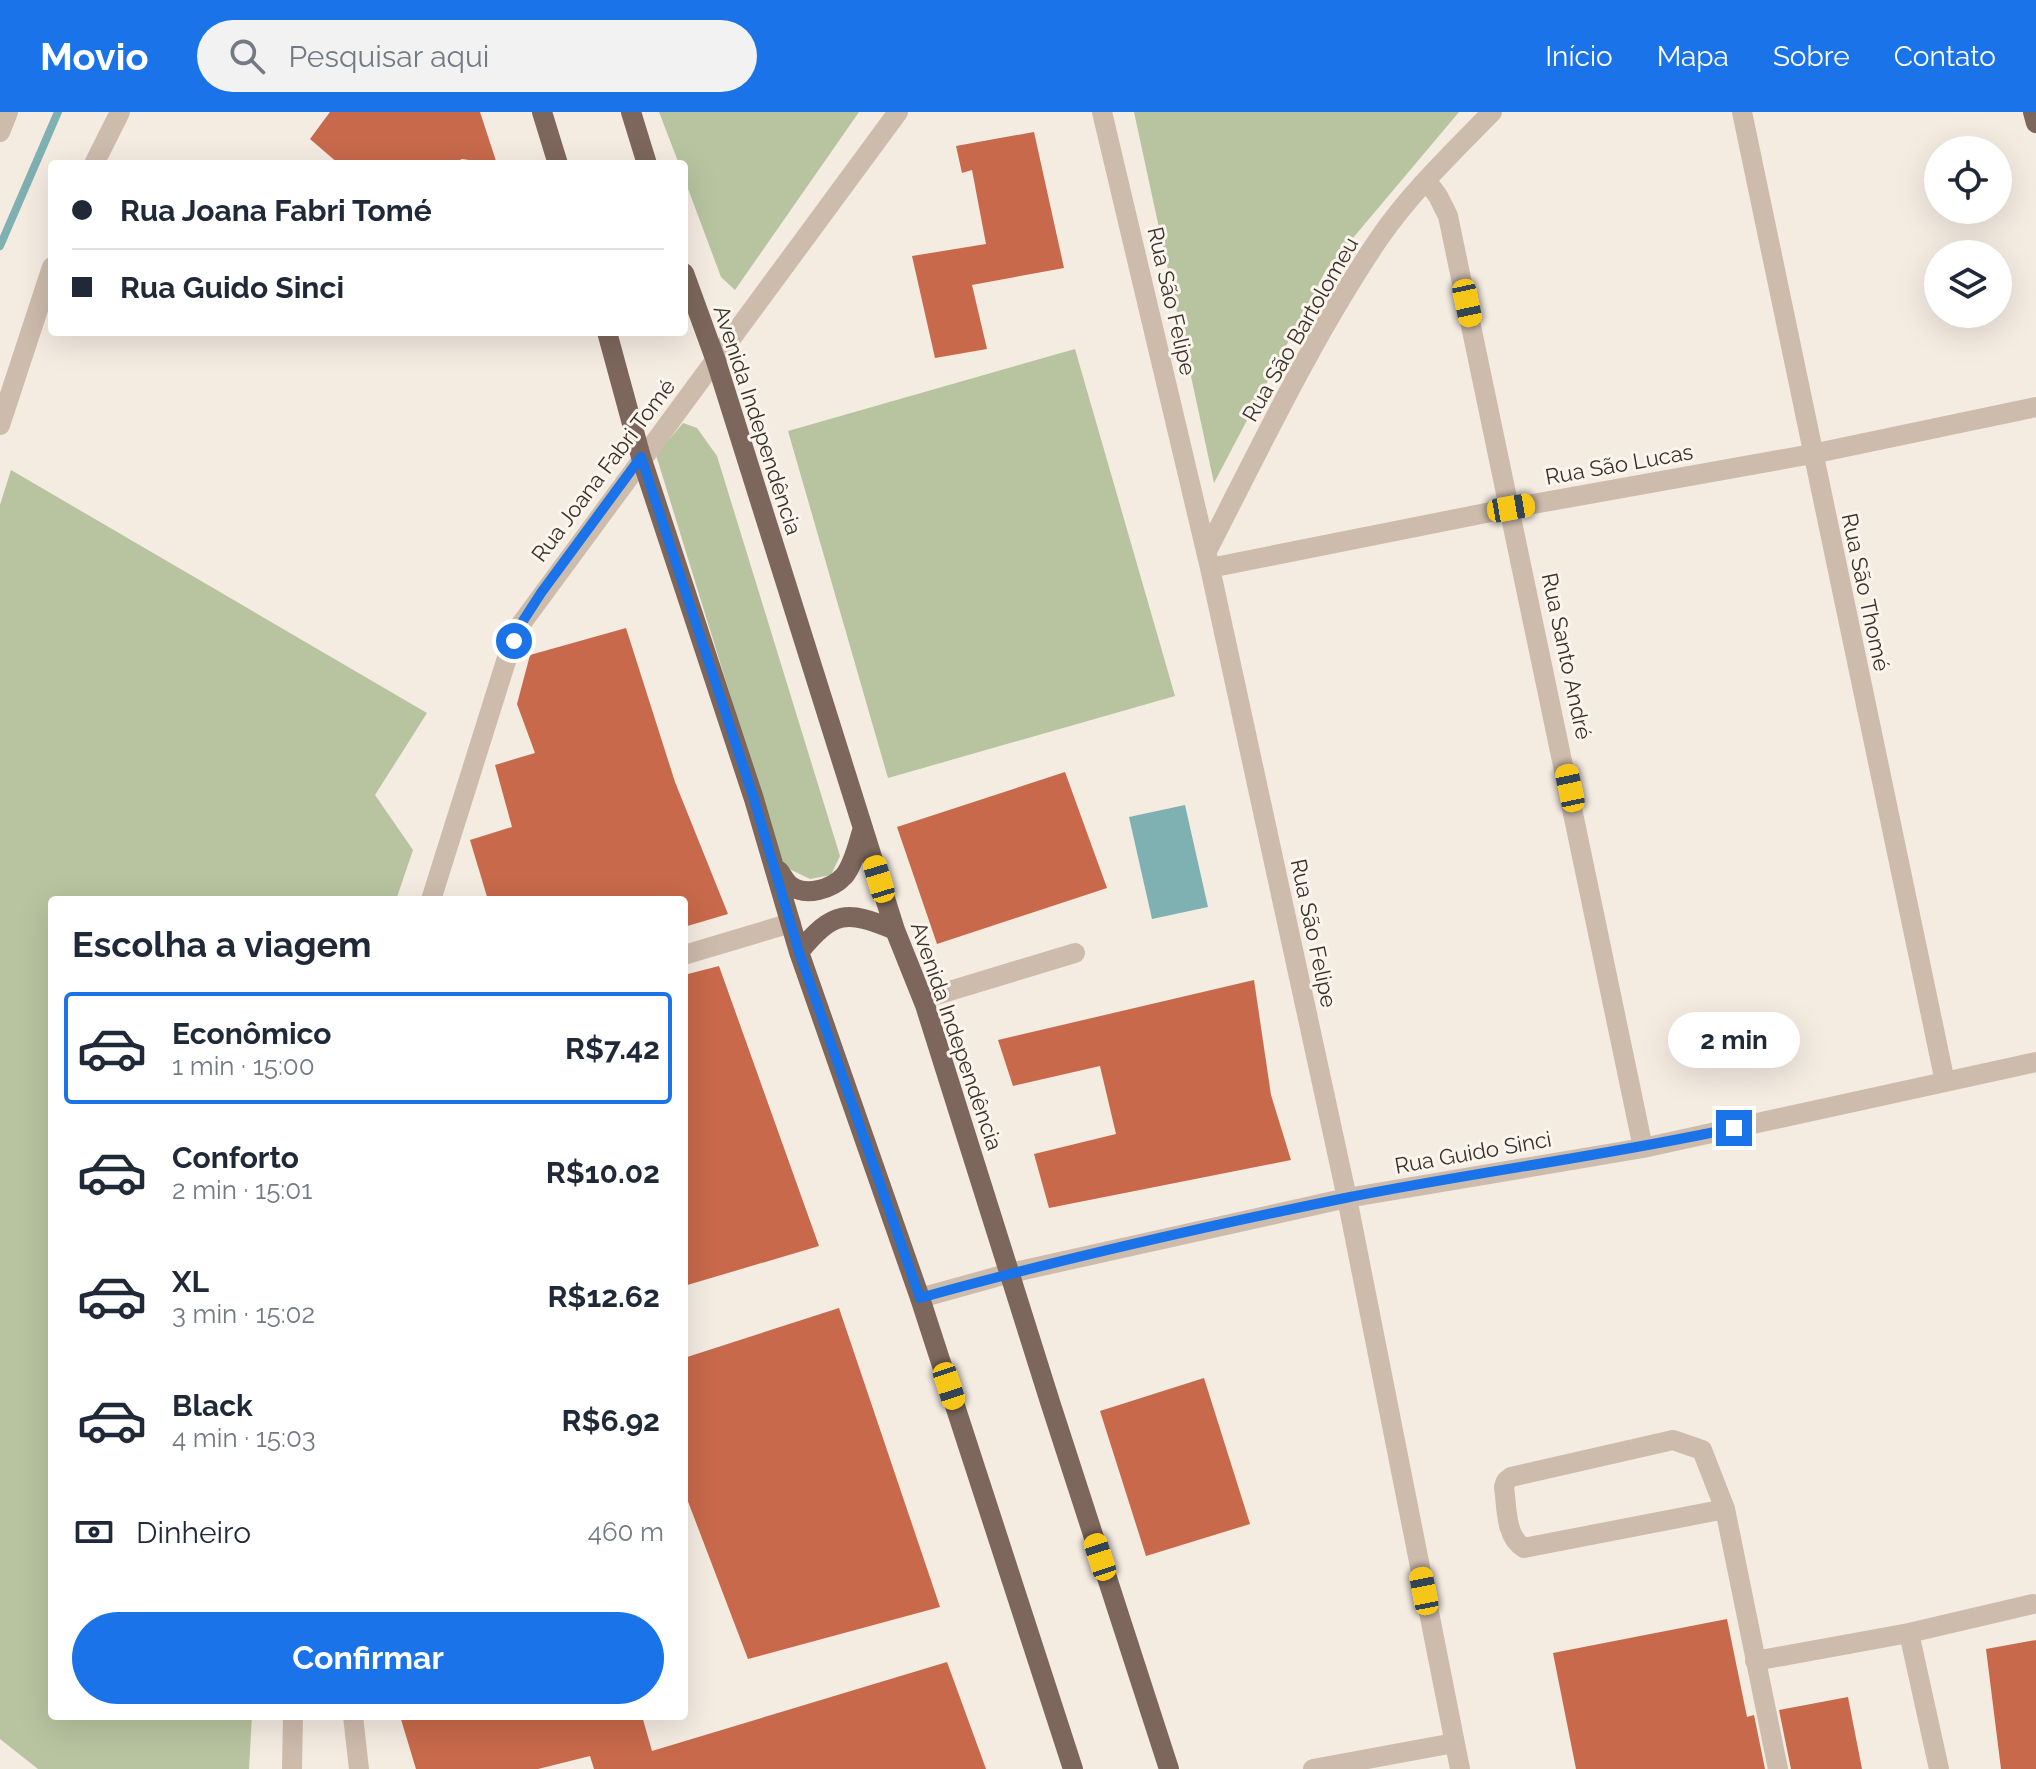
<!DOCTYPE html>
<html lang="pt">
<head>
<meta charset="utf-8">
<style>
  :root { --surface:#fff; --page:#f2f2f3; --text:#1f2937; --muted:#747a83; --line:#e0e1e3; --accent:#1a73e8 }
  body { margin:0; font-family:Raleway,sans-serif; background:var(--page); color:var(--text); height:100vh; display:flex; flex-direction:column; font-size:30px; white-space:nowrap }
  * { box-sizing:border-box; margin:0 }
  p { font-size:26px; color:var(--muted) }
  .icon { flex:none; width:44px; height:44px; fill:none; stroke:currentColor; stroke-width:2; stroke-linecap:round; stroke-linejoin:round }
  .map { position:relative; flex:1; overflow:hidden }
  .drawer { position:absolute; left:48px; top:784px; width:640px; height:824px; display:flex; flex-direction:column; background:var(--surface); border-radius:8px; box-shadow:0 8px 32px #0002 }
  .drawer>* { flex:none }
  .banner { position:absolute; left:48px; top:48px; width:640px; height:176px; border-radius:8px; box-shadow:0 8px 32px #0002; display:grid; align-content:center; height:176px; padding:0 24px; background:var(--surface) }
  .buttons { position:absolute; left:1924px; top:24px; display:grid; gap:16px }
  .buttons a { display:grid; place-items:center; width:88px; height:88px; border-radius:50%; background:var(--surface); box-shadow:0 8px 32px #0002; font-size:40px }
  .end { position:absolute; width:36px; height:36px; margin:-18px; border:10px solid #1a73e8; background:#fff; box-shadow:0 0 0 4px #fff }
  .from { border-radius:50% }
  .bubble { position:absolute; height:56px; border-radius:28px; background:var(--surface); box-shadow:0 8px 32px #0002; font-size:26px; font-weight:700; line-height:56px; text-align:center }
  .car { position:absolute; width:24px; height:48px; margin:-24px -12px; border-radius:10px; box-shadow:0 0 6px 2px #0007; background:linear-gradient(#f5c518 24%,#345 0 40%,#f5c518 0 76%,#345 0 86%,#f5c518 0) }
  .banner b { display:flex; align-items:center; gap:28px; height:76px; font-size:30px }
  .banner b+b { border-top:2px solid var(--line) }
  .banner i { width:20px; height:20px; background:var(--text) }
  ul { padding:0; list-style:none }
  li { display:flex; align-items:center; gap:24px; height:112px; margin:0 16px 12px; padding:0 8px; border:4px solid transparent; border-radius:8px }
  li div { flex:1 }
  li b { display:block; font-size:30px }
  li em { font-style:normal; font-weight:700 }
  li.current { border-color:var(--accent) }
  li>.icon { width:72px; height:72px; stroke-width:1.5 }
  h2 { padding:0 24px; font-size:36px; line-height:96px }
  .pay { display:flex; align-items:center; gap:20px; height:88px; padding:0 24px; font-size:30px }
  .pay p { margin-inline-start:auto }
  .cta { display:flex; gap:16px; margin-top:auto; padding:16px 24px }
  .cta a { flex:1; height:92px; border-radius:48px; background:var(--accent); color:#fff; font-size:32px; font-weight:700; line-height:92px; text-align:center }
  header { display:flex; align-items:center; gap:48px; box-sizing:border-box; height:112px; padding:0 40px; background:var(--accent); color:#fff }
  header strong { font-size:38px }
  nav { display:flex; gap:44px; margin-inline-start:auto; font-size:28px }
  .search { width:560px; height:72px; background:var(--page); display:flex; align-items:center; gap:20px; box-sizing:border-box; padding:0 28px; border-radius:44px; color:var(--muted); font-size:30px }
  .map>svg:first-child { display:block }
  .green { fill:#b8c4a0 }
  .water { fill:#7fb0b2 }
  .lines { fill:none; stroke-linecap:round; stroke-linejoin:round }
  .stream { stroke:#7fb0b2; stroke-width:8 }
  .building { fill:#c8694b }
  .minor { stroke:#cdbbac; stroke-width:20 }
  .major { stroke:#7d675c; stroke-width:20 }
  .route { stroke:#1a73e8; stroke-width:10 }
  .labels { text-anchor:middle; stroke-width:6; stroke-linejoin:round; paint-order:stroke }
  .street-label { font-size:22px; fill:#3b302b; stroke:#fbf5ee }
</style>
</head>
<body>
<header>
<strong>Movio</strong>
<div class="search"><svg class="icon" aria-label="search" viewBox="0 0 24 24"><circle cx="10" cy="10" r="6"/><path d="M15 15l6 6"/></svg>Pesquisar aqui</div>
<nav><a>Início</a><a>Mapa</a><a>Sobre</a><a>Contato</a></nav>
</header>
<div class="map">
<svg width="2036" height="1657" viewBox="0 0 2036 1657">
  <rect width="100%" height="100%" fill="#f4ebe1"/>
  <path class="green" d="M 659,0 L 859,0 L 735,178 L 721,165 L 684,66 L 684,52 L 679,52 Z
    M 1134,0 L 1459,0 L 1326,158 L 1214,371 Z
    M 1075,237 L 1175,584 L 888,666 L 788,319 Z
    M 683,311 L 697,316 L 717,344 L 840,744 L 831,763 L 810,767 L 783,754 L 656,343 Z
    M 11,358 L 427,601 L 375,683 L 413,738 L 396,788 L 52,788 L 52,1604 L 252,1604 L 249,1657 L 38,1657 L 0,1627 L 0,393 Z"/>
  <path class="water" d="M 1185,693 L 1208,795 L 1152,807 L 1129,705 Z"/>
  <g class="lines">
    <path class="stream" d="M 0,134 L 58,0"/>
  </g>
  <path class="building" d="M 330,0 L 480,0 L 497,52 L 462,47 L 452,52 L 339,52 L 310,27 Z
    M 1034,20 L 1064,156 L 972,173 L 987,237 L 935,246 L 912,144 L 986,132 L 972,58 L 962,61 L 956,34 Z
    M 626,516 L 675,670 L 728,802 L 684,815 L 684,788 L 488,788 L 470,728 L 512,715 L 495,653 L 535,641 L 517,592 L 530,543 Z
    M 1065,660 L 1107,776 L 937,832 L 897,715 Z
    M 719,854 L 819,1134 L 684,1174 L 684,863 Z
    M 1254,868 L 1271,983 L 1291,1048 L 1049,1096 L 1034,1042 L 1116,1022 L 1100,954 L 1013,974 L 998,928 Z
    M 839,1196 L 940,1495 L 748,1547 L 684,1379 L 684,1246 Z
    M 1204,1266 L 1250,1412 L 1146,1444 L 1100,1299 Z
    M 1727,1507 L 1747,1605 L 1754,1603 L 1765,1657 L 1576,1657 L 1553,1541 Z
    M 2036,1528 L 2036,1657 L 2001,1657 L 1986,1537 Z
    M 947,1550 L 986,1657 L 594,1657 L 590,1644 L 538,1657 L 416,1657 L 400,1604 L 642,1604 L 652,1639 Z
    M 1848,1585 L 1862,1657 L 1791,1657 L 1779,1598 Z"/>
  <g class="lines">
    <path class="minor" d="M 1102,0 L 1210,456 L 1347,1086 L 1460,1657
      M 1742,0 L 1945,970
      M 0,20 L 8,0
      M 94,52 L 120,0
      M 1426,68 L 1438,84 L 1448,104 L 1643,1036
      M 0,313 L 52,155
      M 1207,439 C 1261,334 1312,226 1378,128 C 1410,81 1452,41 1492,0
      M 1210,456 L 1511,396 L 1812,342 L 2036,295
      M 431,788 L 507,546 L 521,512 L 898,0
      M 684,843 L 791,811
      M 923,887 L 1075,841
      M 920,1186 L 1010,1161 L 1347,1086 L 1643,1036 L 2036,950
      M 1725,1397 L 1524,1436 C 1505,1425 1507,1395 1504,1375 L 1506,1369 L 1511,1365 L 1673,1328 L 1702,1338 L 1725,1397 L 1778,1657
      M 1909,1521 L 1939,1657
      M 1755,1549 L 1909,1521 L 2033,1492
      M 353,1604 L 359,1657
      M 292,1657 L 293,1604
      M 1313,1657 L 1454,1631"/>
    <path class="major" d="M 542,0 L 558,52
      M 631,0 L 647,52
      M 2033,0 L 2036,11
      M 684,161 L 716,249 L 895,818 L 925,893 L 1051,1293 L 1169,1657
      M 607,220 L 641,345 L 754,687 L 799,840 L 920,1186 L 1073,1657
      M 779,759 C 782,763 786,771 791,774 C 806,785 832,777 844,764 C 854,752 858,731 863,716
      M 799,840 C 834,798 846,798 895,818"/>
  </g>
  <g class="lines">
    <path class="route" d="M 514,529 L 521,512 L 541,481 L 641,345 L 754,687 L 799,840 L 920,1186 C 1060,1147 1203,1115 1345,1086 C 1475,1060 1605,1044 1734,1016"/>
  </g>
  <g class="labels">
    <g class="street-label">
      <text transform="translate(1172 189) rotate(77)" y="8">Rua São Felipe</text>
      <text transform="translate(1300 217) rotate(-60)" y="8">Rua São Bartolomeu</text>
      <text transform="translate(758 308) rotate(72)" y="8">Avenida Independência</text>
      <text transform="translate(1619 352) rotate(-10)" y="8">Rua São Lucas</text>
      <text transform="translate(603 358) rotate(-53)" y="8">Rua Joana Fabri Tomé</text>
      <text transform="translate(1866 480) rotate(78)" y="8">Rua São Thomé</text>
      <text transform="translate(1567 544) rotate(78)" y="8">Rua Santo André</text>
      <text transform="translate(1314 821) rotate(78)" y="8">Rua São Felipe</text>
      <text transform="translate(957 924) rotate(71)" y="8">Avenida Independência</text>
      <text transform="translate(1473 1040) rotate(-10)" y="8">Rua Guido Sinci</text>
    </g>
  </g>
</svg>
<div class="buttons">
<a><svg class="icon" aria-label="locate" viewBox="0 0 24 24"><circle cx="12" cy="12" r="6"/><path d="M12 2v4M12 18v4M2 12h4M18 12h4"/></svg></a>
<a><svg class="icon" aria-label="layers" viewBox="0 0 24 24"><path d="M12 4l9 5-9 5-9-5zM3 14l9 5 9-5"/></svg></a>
</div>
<i class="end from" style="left:514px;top:529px"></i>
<i class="end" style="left:1734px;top:1016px"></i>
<div class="bubble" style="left:1668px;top:900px;width:132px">2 min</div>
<i class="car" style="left:1467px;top:191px;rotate:168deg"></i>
<i class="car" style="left:1511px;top:396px;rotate:80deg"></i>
<i class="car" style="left:1570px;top:676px;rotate:348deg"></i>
<i class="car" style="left:879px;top:767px;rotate:343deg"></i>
<i class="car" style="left:949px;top:1274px;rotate:162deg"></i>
<i class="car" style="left:1100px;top:1445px;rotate:342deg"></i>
<i class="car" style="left:1424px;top:1479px;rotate:349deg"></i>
<div class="banner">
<b><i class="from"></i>Rua Joana Fabri Tomé</b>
<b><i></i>Rua Guido Sinci</b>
</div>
<section class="drawer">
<h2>Escolha a viagem</h2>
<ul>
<li class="current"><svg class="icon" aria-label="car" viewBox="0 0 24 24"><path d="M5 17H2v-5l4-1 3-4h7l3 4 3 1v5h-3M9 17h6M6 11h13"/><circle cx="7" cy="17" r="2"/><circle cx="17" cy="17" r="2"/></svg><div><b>Econômico</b><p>1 min · 15:00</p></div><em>R$7.42</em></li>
<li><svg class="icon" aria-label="car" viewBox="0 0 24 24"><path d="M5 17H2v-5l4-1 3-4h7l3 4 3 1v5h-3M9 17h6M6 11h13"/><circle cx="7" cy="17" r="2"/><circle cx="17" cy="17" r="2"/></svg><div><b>Conforto</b><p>2 min · 15:01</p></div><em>R$10.02</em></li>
<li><svg class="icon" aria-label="car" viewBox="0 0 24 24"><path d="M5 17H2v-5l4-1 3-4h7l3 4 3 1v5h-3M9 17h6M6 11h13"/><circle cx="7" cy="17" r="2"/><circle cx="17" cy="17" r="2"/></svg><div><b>XL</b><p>3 min · 15:02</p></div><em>R$12.62</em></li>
<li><svg class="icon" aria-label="car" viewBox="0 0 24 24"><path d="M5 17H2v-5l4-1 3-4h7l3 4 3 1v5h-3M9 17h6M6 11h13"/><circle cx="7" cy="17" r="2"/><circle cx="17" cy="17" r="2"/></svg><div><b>Black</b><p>4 min · 15:03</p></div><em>R$6.92</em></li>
</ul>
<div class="pay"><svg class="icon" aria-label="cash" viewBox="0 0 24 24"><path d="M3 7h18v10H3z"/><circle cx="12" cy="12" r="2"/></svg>Dinheiro<p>460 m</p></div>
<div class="cta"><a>Confirmar</a></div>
</section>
</div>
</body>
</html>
